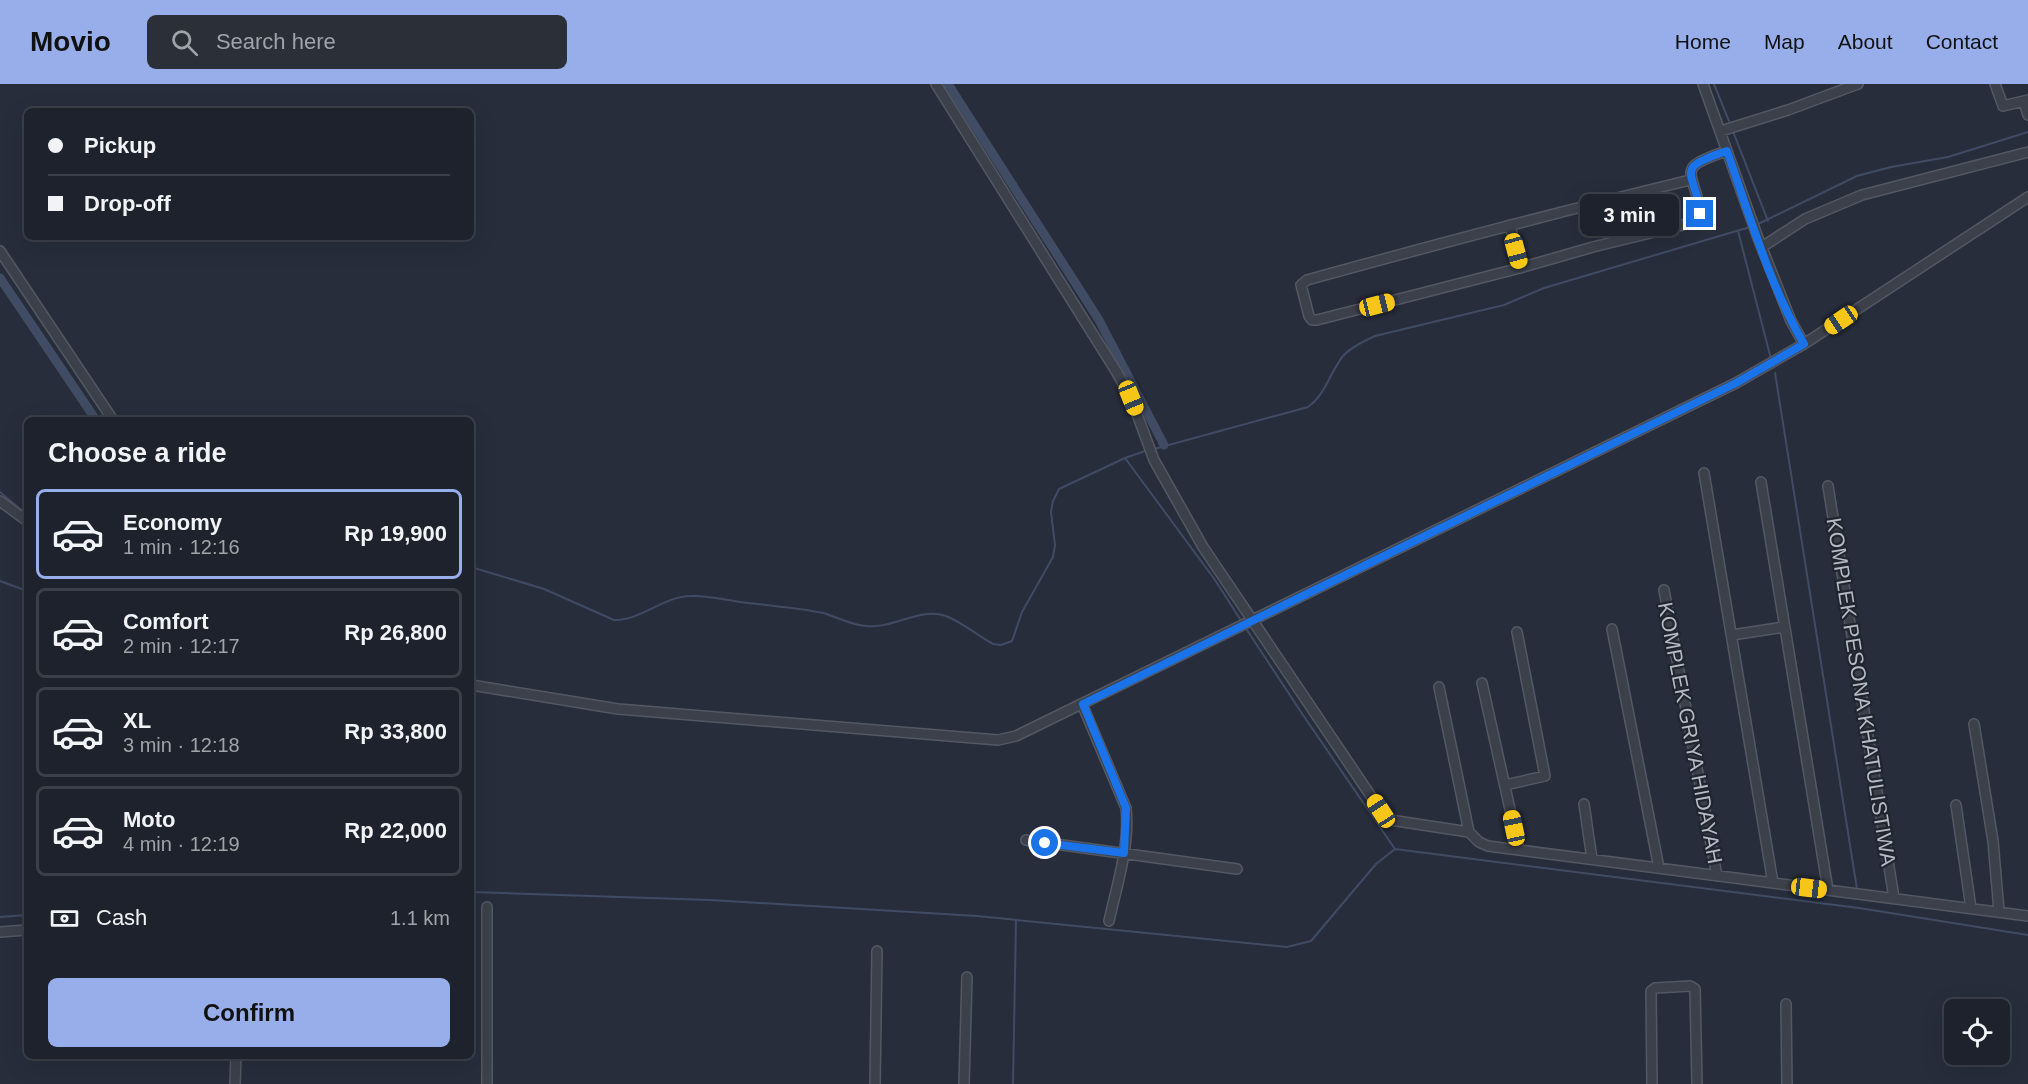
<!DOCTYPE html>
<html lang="en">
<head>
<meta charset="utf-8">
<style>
  :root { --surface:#1d222c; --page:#2a2f38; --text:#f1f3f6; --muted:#a0a4a9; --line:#3b3f48; --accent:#97aeeb }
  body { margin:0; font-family:Arial,sans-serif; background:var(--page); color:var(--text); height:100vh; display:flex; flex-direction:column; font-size:22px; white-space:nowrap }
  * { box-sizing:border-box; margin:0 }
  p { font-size:20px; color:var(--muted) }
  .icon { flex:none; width:33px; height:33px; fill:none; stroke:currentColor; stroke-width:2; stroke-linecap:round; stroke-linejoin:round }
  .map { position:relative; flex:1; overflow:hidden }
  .sheet { position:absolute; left:24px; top:333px; width:450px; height:642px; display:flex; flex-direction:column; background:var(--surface); border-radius:9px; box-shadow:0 6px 24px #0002,0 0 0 2px var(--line) }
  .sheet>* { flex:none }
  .banner { position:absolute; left:24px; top:24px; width:450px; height:132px; border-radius:9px; box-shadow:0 6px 24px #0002,0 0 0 2px var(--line); display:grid; align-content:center; height:132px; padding:0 24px; background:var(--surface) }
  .buttons { position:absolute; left:1944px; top:915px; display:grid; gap:12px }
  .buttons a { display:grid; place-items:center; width:66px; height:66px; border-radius:9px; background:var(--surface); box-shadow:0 6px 24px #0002,0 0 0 2px var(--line); font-size:30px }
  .end { position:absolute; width:27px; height:27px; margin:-14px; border:8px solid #1a73e8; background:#fff; box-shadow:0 0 0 3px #fff }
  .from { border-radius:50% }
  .bubble { position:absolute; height:42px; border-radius:9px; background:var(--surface); box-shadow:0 6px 24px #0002,0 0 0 2px var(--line); font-size:20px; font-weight:700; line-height:42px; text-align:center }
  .car { position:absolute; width:18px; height:36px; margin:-18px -9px; border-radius:8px; box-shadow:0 0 4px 2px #0007; background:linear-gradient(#f5c518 24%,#345 0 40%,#f5c518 0 76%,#345 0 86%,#f5c518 0) }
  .banner b { display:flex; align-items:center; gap:21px; height:57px; font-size:22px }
  .banner b+b { border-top:2px solid var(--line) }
  .banner i { width:15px; height:15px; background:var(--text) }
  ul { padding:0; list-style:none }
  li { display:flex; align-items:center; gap:18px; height:90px; margin:0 12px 9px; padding:0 12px; border:3px solid var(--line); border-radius:9px }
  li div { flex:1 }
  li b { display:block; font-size:22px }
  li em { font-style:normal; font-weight:700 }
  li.on { border-color:var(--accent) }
  li>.icon { width:54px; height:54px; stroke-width:1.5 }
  h2 { padding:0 24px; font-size:27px; line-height:72px }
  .pay { display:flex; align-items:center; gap:15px; height:66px; padding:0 24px; font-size:22px }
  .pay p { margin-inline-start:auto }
  .primary-button { display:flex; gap:12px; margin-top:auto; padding:12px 24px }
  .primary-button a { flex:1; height:69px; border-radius:9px; background:var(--accent); color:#111; font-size:24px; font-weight:700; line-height:69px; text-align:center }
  header { display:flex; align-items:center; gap:36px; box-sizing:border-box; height:84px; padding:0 30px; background:var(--accent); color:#111 }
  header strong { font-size:28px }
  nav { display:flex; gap:33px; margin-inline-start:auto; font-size:21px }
  .search { width:420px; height:54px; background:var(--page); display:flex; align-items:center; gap:15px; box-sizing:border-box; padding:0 21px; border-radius:9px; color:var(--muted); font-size:22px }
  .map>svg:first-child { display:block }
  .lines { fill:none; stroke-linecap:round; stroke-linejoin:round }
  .stream { stroke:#404b64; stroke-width:2 }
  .canal { stroke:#404b64; stroke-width:9 }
  .minor-casing { stroke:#535863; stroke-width:12 }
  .minor { stroke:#3b404b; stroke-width:9 }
  .route { stroke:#1a73e8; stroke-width:8 }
  .labels { text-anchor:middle; stroke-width:4.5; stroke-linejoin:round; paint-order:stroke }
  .street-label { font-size:21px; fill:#b6bbc6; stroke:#202530 }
</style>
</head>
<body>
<header>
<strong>Movio</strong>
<div class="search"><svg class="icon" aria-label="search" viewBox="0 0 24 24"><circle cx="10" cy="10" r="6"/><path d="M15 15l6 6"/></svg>Search here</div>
<nav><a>Home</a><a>Map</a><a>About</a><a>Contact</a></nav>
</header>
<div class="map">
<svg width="2028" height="1000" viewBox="0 0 2028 1000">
  <rect width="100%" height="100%" fill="#272d3b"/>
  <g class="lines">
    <path class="stream" d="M 1714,0 L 1729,37
      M 1734,50 L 1768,137
      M 1756,141 L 1857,92 L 1891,83 L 1948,73 L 2028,48
      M 1738,147 L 1771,275
      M 1775,289 L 1857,805
      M 1154,365 L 1308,323 C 1326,310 1330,288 1343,272 C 1351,263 1364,257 1375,252 L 1504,221 L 1544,204 L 1750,143
      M 1125,374 L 1215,496 L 1242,538
      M 0,408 L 27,431
      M 471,483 L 544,505 L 614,536 C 641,537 663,512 691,512 C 707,511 725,516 741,518 C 768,522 796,523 823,529 C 837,533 851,541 866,542 C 894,545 918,523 946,532 C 962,538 978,552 993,560 L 1001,561 L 1012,557 L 1022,528 L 1053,473 L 1055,461 L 1051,428 L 1053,417 L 1059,405 L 1125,374 L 1148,366
      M 0,497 L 27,507
      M 1245,543 L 1303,631 L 1395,765 L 1859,824 L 2028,851
      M 471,808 L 710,816 L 977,832 L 1287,863 L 1311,857 L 1376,780 L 1395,765
      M 0,833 L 27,831
      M 1013,1000 L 1016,836"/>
    <path class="canal" d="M 948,0 L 1099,236 L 1164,361
      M 0,194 L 96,336"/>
    <g class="minor-casing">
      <path id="minor" d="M 936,0 L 1116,287 L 1131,314 L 1154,376 L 1203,463 L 1381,727 L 1390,736 L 1469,748 L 1479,758 L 1488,762 L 2028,832
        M 1703,0 L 1758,154 L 1791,237 L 1804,260
        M 1995,0 L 2003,22 L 2028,16
        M 2024,18 L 2028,31
        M 1721,47 L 1788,26 L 1858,0
        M 1510,141 L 1520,184 L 1593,163 L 1683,141 L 1697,134 L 1700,130 C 1696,87 1671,85 1727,67
        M 1762,163 L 1805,135 L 1862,111 L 2028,68
        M 0,167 L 113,336
        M 1520,184 L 1317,236 L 1312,236 L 1309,232 L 1301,201 L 1307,196 C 1434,161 1562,127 1690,96
        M 1704,389 L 1773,799
        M 1761,398 L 1828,806
        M 1828,402 L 1894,814
        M 0,417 L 27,437
        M 1664,506 L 1717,792
        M 1612,545 L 1659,784
        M 1732,551 L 1784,543
        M 1482,599 L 1519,766
        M 471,601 L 618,625 L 998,656 L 1016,652 L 1736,299 L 1804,260 L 2028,113
        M 1439,603 L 1469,748
        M 1082,620 L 1126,724 C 1130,761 1117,801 1109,837
        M 1974,640 L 1993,757 L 1999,827
        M 1505,701 L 1545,692 L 1517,548
        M 1584,720 L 1592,775
        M 1956,721 L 1971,824
        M 1026,756 L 1237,785
        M 0,848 L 27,846
        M 1786,920 L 1787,1000
        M 235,1000 L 236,972
        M 487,1000 L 487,823
        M 875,1000 L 877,867
        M 964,1000 L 967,893
        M 1652,1000 L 1651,907 L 1655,904 L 1690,902 L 1695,905 L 1697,1000"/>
    </g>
    <use href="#minor" class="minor"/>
  </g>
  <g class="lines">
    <path class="route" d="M 1045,759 L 1124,769 L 1126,724 L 1083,620 L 1736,299 L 1804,260 C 1770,202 1749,130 1727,67 C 1671,85 1696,87 1700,130"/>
  </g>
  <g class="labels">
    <g class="street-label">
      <text transform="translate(1861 608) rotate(81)" y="7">KOMPLEK PESONA KHATULISTIWA</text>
      <text transform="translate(1690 649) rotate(79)" y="7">KOMPLEK GRIYA HIDAYAH</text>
    </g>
  </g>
</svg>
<div class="buttons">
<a><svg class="icon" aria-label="locate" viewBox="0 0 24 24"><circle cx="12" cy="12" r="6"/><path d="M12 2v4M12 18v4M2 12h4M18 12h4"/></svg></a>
</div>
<i class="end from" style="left:1045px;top:759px"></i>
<i class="end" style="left:1700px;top:130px"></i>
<div class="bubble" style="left:1580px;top:110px;width:99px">3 min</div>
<i class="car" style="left:1516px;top:167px;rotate:165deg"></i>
<i class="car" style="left:1377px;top:221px;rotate:76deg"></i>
<i class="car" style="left:1841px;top:236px;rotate:236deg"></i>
<i class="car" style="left:1131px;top:314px;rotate:158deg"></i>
<i class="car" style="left:1381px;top:727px;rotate:327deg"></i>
<i class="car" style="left:1514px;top:744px;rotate:348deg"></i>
<i class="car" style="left:1809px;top:804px;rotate:97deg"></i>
<div class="banner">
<b><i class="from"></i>Pickup</b>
<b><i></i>Drop-off</b>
</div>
<section class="sheet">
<h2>Choose a ride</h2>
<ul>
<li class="on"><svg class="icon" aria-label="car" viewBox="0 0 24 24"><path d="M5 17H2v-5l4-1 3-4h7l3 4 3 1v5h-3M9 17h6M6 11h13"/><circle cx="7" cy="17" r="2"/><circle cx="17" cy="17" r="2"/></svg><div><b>Economy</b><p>1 min · 12:16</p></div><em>Rp 19,900</em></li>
<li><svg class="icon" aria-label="car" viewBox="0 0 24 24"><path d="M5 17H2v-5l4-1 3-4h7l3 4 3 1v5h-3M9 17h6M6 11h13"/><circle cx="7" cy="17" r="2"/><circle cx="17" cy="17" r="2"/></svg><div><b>Comfort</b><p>2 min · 12:17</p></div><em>Rp 26,800</em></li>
<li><svg class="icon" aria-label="car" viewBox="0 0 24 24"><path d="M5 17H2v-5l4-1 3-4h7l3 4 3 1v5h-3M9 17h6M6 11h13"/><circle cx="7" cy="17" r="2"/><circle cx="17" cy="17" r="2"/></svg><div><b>XL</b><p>3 min · 12:18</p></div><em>Rp 33,800</em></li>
<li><svg class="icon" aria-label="car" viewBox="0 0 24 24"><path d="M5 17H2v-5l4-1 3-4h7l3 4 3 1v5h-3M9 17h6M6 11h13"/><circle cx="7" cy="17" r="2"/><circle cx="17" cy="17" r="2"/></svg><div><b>Moto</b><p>4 min · 12:19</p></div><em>Rp 22,000</em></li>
</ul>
<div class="pay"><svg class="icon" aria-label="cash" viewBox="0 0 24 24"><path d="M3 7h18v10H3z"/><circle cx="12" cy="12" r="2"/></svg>Cash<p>1.1 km</p></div>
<div class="primary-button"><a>Confirm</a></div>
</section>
</div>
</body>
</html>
